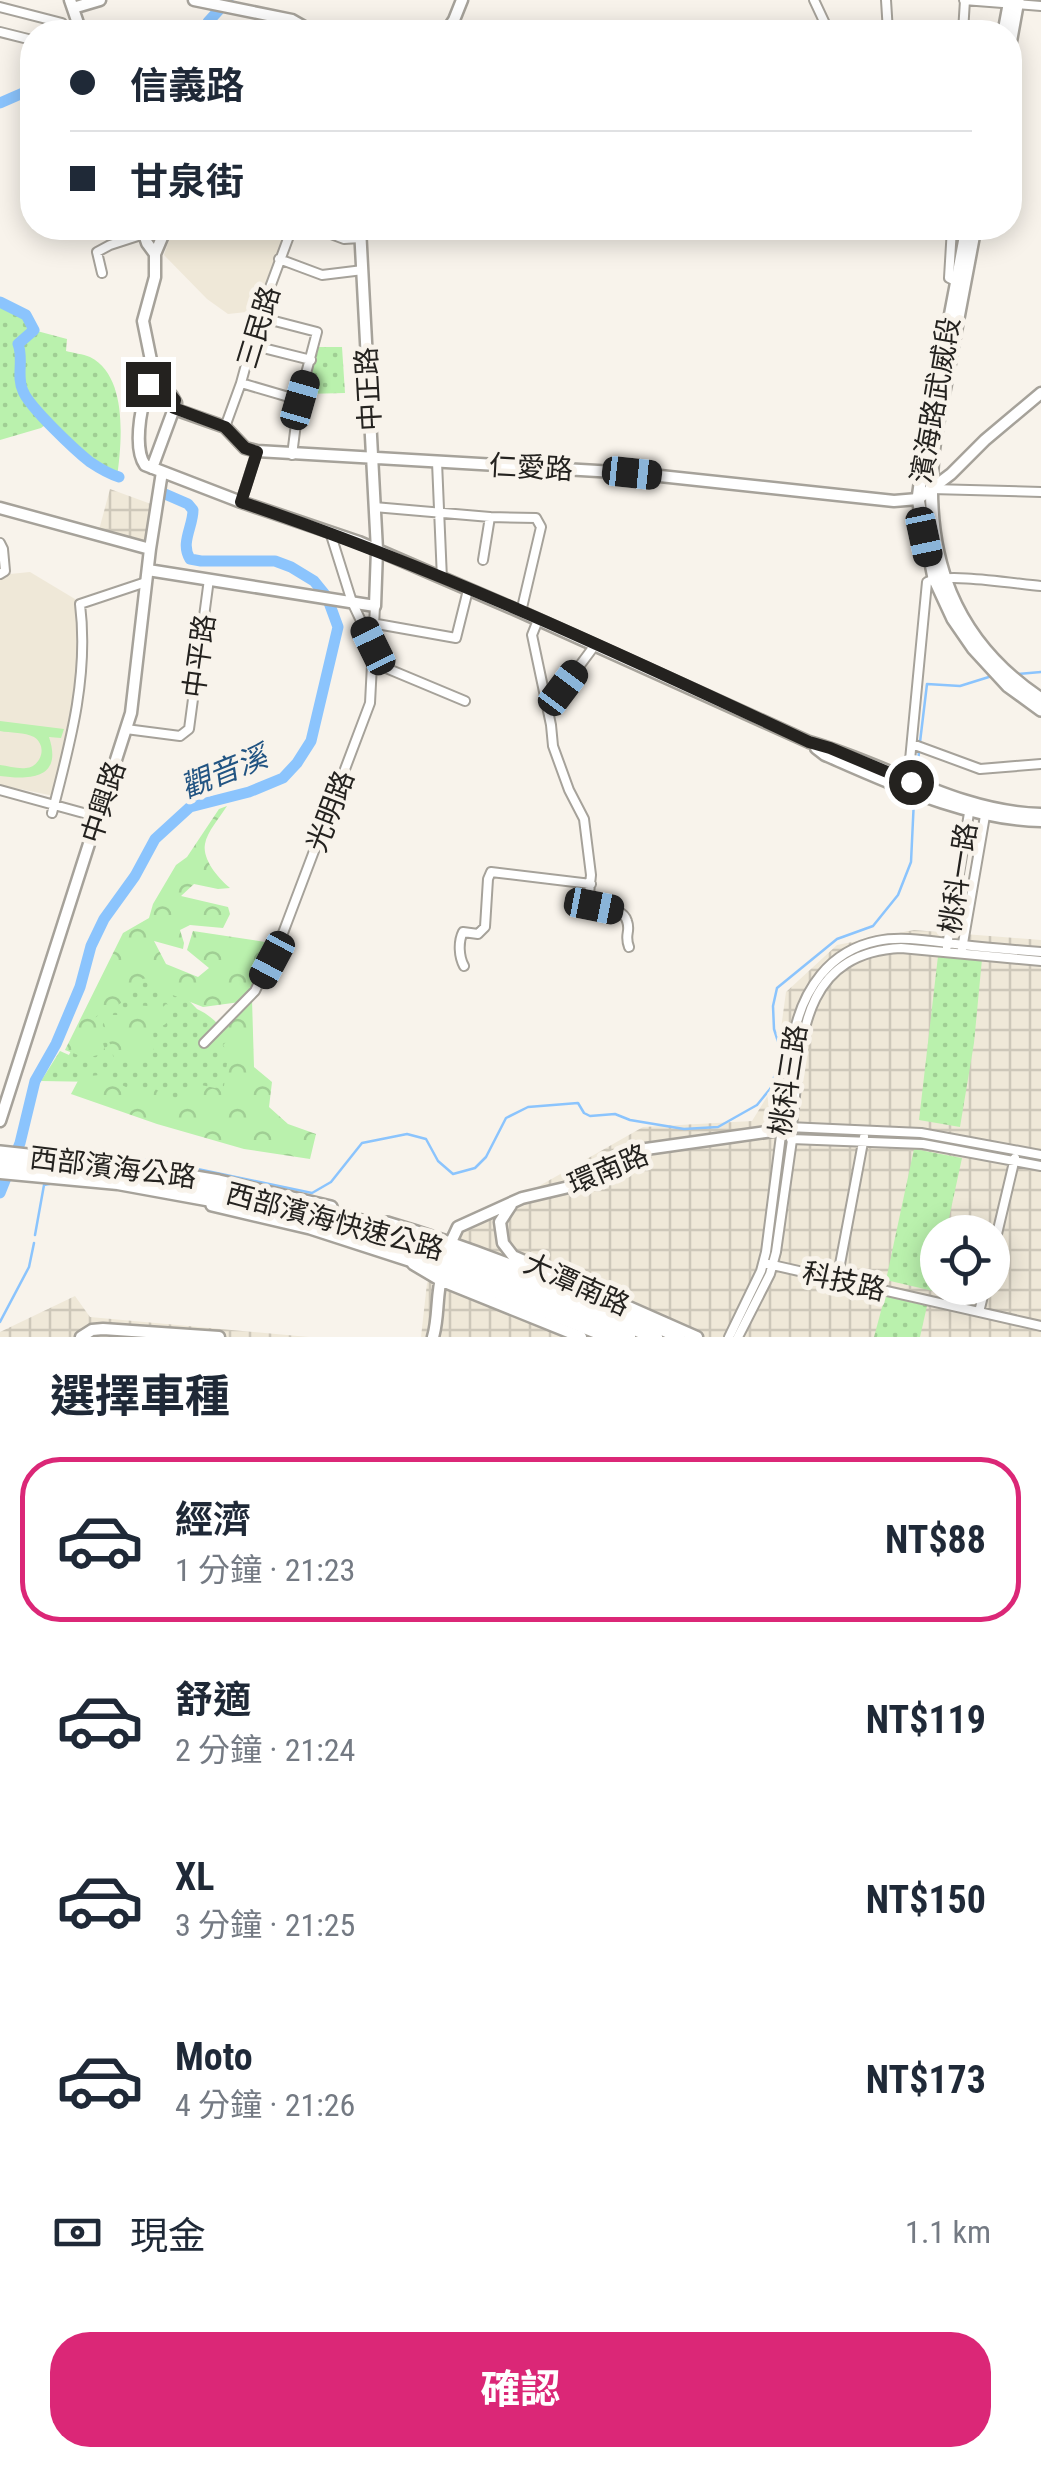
<!DOCTYPE html>
<html lang="zh-TW">
<head>
<meta charset="utf-8">
<style>
  :root { --surface:#fff; --page:#f2f2f3; --text:#1f2937; --muted:#747a83; --line:#e0e1e3; --accent:#db2777 }
  body { margin:0; font-family:"Roboto Condensed","Noto Sans TC",sans-serif; background:var(--page); color:var(--text); height:100vh; display:flex; flex-direction:column; font-size:38px; white-space:nowrap }
  * { box-sizing:border-box; margin:0 }
  p { font-size:32px; color:var(--muted) }
  .icon { flex:none; width:55px; height:55px; fill:none; stroke:currentColor; stroke-width:2; stroke-linecap:round; stroke-linejoin:round }
  .map { position:relative; height:1337px; overflow:hidden }
  .sheet { display:flex; flex-direction:column; background:var(--surface); flex:1 }
  .sheet>* { flex:none }
  .guide { position:absolute; left:20px; top:20px; width:1002px; height:220px; border-radius:40px; box-shadow:0 5px 25px #0003; display:grid; align-content:center; height:220px; padding:0 50px; background:var(--surface) }
  .fabs { position:absolute; left:920px; top:1215px; display:grid; gap:20px }
  .fabs a { display:grid; place-items:center; width:90px; height:90px; border-radius:50%; background:var(--surface); box-shadow:0 5px 25px #0003; font-size:50px }
  .end { position:absolute; width:45px; height:45px; margin:-22px; border:12px solid #24221f; background:#fff; box-shadow:0 0 0 5px #fff }
  .from { border-radius:50% }
  .car { position:absolute; width:30px; height:60px; margin:-30px -15px; border-radius:12px; box-shadow:0 0 8px 2px #0007; background:linear-gradient(#222 24%,#8ab4d8 0 40%,#222 0 76%,#8ab4d8 0 86%,#222 0) }
  .guide b { display:flex; align-items:center; gap:35px; height:95px; font-size:38px }
  .guide b+b { border-top:2px solid var(--line) }
  .guide i { width:25px; height:25px; background:var(--text) }
  ul { padding:0; list-style:none }
  li { display:flex; align-items:center; gap:30px; height:165px; margin:0 20px 15px; padding:0 30px; border:5px solid transparent; border-radius:40px }
  li div { flex:1 }
  li b { display:block; font-size:38px }
  li em { font-style:normal; font-weight:700 }
  li.selected { border-color:var(--accent) }
  li>.icon { width:90px; height:90px; stroke-width:1.5 }
  h2 { padding:0 50px; font-size:45px; line-height:120px }
  .pay { display:flex; align-items:center; gap:25px; height:110px; padding:0 50px; font-size:38px }
  .pay p { margin-inline-start:auto }
  .cta { display:flex; gap:20px; margin-top:auto; padding:20px 50px }
  .cta a { flex:1; height:115px; border-radius:40px; background:var(--accent); color:#fff; font-size:40px; font-weight:700; line-height:115px; text-align:center }
  .map>svg:first-child { display:block }
  .built { fill:#efe8d8 }
  .industrial { fill:url(#industrial-grid); fill-rule:evenodd }
  .grass { fill:url(#grass-dots) }
  .forest { fill:url(#forest-crowns) }
  .pitch { fill:#baf1ad }
  .lines { fill:none; stroke-linecap:round; stroke-linejoin:round }
  .stream { stroke:#8bc4fd; stroke-width:2.5 }
  .river { stroke:#8bc4fd; stroke-width:11 }
  .street-casing { stroke:#a6a29a; stroke-width:12 }
  .secondary-casing { stroke:#a6a29a; stroke-width:15 }
  .primary-casing { stroke:#a6a29a; stroke-width:16 }
  .highway-casing { stroke:#a6a29a; stroke-width:19 }
  .street { stroke:#fff; stroke-width:8 }
  .secondary { stroke:#fff; stroke-width:10 }
  .primary { stroke:#fff; stroke-width:11 }
  .highway { stroke:#fff; stroke-width:14 }
  .route { stroke:#24221f; stroke-width:12 }
  .labels { text-anchor:middle; stroke-width:10; stroke-linejoin:round; paint-order:stroke }
  .street-label { font-size:28px; fill:#24221f; stroke:#f8f3eb }
  .water-label { font-size:30px; font-style:italic; fill:#225482; stroke:#f8f3eb }
</style>
</head>
<body>
<div class="map">
<svg width="1041" height="1337" viewBox="0 0 1041 1337">
  <defs>
    <pattern id="industrial-grid" width="8" height="8" patternUnits="userSpaceOnUse" patternTransform="scale(2.5)"><rect width="8" height="8" fill="#efe8d8"/><path d="M0 4h8M4 0v8" fill="none" stroke="#cdc7b9"/></pattern>
    <pattern id="grass-dots" width="8" height="8" patternUnits="userSpaceOnUse" patternTransform="scale(2.5)"><rect width="8" height="8" fill="#baf1ad"/><path d="M2 2h.1M6 6h.1" fill="none" stroke="#a0ce94" stroke-width="1.8" stroke-linecap="round"/></pattern>
    <pattern id="forest-crowns" width="20" height="18" patternUnits="userSpaceOnUse" patternTransform="scale(2.5)"><rect width="20" height="18" fill="#baf1ad"/><path d="M2 6a3 3 0 1 1 6 0M12 15a3 3 0 1 1 6 0" fill="none" stroke="#a0ce94"/></pattern>
  </defs>
  <rect width="100%" height="100%" fill="#f8f3eb"/>
  <path class="built" d="M 173,228 L 298,228 L 291,244 L 272,265 L 256,311 L 228,314 L 207,299 L 164,255 Z
    M 30,572 L 75,599 L 79,615 L 78,725 L 59,797 L 0,785 L 0,575 Z"/>
  <path class="industrial" d="M 110,489 L 151,504 L 147,539 L 144,541 L 99,530 Z
    M 914,930 L 1041,940 L 1041,1337 L 421,1337 L 427,1283 L 462,1230 L 643,1127 L 752,1121 L 773,1087 L 786,992 L 837,945 ZM 938,1232 L 992,1232 L 992,1288 L 938,1288 Z
    M 75,1296 L 90,1317 L 309,1337 L 367,1337 L 0,1337 L 0,1332 Z"/>
  <path class="grass" d="M 0,306 L 19,314 L 27,314 L 37,331 L 67,339 L 66,351 C 73,353 83,354 90,357 C 128,376 122,442 117,477 L 90,461 L 49,422 L 41,428 L 0,440 Z
    M 318,347 L 342,347 L 345,393 L 304,394 Z
    M 127,936 L 197,1009 C 219,1019 231,1039 239,1061 L 223,1089 L 184,1107 L 99,1082 L 41,1081 L 60,1051 L 69,1055 L 114,956 Z
    M 938,956 L 982,959 L 974,1043 L 960,1127 L 919,1120 Z
    M 914,1149 L 962,1158 L 946,1232 L 938,1232 L 937,1270 L 933,1291 L 886,1280 Z
    M 885,1296 L 927,1306 L 920,1337 L 874,1337 Z"/>
  <path class="forest" d="M 227,806 C 220,817 207,832 205,844 C 202,860 219,879 230,888 L 218,889 L 194,884 L 181,896 L 228,907 L 230,914 L 223,928 L 190,925 L 180,930 L 184,943 L 183,949 L 154,941 L 166,964 L 198,977 L 209,968 L 187,950 L 193,931 L 272,943 L 272,949 L 253,988 L 240,1002 L 203,1007 L 160,990 L 147,978 L 138,980 C 132,990 127,1001 116,1006 C 106,1010 103,1009 95,1018 L 106,1053 L 86,1058 L 65,1050 L 123,933 L 149,918 L 153,904 L 176,865 L 187,857 L 219,809 Z
    M 252,999 L 254,1067 L 272,1082 L 269,1107 L 288,1124 L 316,1134 L 310,1159 L 244,1149 L 157,1124 L 71,1094 L 80,1077 L 100,1075 L 126,1087 L 155,1089 L 180,1102 L 201,1085 L 215,1088 L 224,1086 L 227,1063 L 232,1059 L 223,1045 L 228,1040 L 221,1027 Z
    M 166,1004 L 172,1007 L 173,1018 L 164,1025 L 153,1029 L 154,1051 L 140,1063 L 114,1058 L 103,1020 L 107,1015 L 117,1015 L 133,1005 L 163,1007 Z"/>
  <path class="pitch" d="M 0,721 L 64,729 L 61,738 L 49,737 C 63,779 30,780 0,776 L 0,765 C 8,766 18,769 26,768 C 41,767 48,746 34,737 C 25,732 10,733 0,731 Z"/>
  <g class="lines">
    <path class="stream" d="M 1018,674 L 1041,672
      M 920,742 L 927,684 L 960,686 L 992,676
      M 916,781 L 919,752
      M 140,1161 L 150,1159 L 312,1193 L 331,1182 L 362,1143 L 407,1134 L 426,1139 L 438,1161 L 453,1174 L 475,1168 L 486,1157 L 506,1118 L 528,1107 L 578,1103 L 584,1113 L 590,1116 L 615,1114 L 630,1120 L 684,1129 L 718,1127 L 757,1105 L 770,1089 L 782,1054 L 774,1029 L 773,1006 L 777,988 L 837,939 L 873,926 L 898,895 L 911,862 L 914,799
      M 35,1235 L 44,1185 L 54,1183
      M 0,1322 L 29,1267 L 34,1243"/>
    <path class="river" d="M 202,32 L 208,22 L 228,0
      M 0,103 L 32,89
      M 0,302 L 26,315 L 34,330 L 18,344 C 24,359 16,376 23,391 C 29,407 76,451 90,462 C 99,468 109,474 119,477
      M 0,1193 L 20,1143 L 35,1081 L 56,1044 L 80,987 L 91,946 L 104,919 L 135,876 L 155,839 L 190,807 L 249,792 L 283,778 L 297,763 L 311,741 L 338,627 L 327,597 L 314,581 L 291,567 L 275,561 L 201,561 L 190,559 C 180,543 193,527 193,510 L 188,504 L 165,494"/>
    <g class="street-casing">
      <path id="street" d="M 814,0 L 829,32
        M 886,0 L 888,32
        M 964,0 L 1041,6
        M 0,7 L 62,23
        M 0,32 L 32,40
        M 232,32 L 244,26
        M 963,32 L 965,0
        M 315,228 L 344,239 L 361,238
        M 952,228 L 949,278 L 957,282
        M 279,259 L 322,275 L 363,270
        M 102,273 L 97,252 L 110,245 L 144,234
        M 259,317 L 317,332 L 299,400 L 292,455
        M 251,345 L 311,360
        M 241,383 L 299,400
        M 225,427 L 241,383 L 259,317 L 292,228
        M 437,462 L 442,579
        M 931,489 L 1041,492
        M 241,502 L 257,451
        M 374,507 L 490,517 L 536,518 L 541,527 L 521,612
        M 330,532 L 352,602 L 372,644
        M 0,543 L 3,549 L 5,571 L 0,574
        M 483,560 L 490,517
        M 538,620 L 532,635 L 551,725 L 553,746 L 569,790 L 584,819 L 591,875 L 588,903 C 600,908 623,907 627,921 C 631,932 624,934 629,947
        M 377,624 L 456,638 L 468,590
        M 374,663 L 465,701
        M 563,688 L 595,645
        M 126,729 L 180,736 L 189,729 L 209,579
        M 912,744 L 980,769 L 1041,764
        M 908,781 L 927,582 C 946,572 1016,584 1041,586
        M 0,790 L 98,817
        M 52,813 C 70,744 89,676 80,604 L 146,582
        M 947,946 L 970,807
        M 962,949 L 986,810
        M 464,966 C 459,957 458,942 463,932 L 478,934 L 485,927 L 488,879 L 491,872 L 591,884
        M 204,1043 L 255,991 L 283,933 L 370,703 L 375,606
        M 788,1127 L 921,1133 L 1041,1155
        M 791,1139 L 923,1144 L 1041,1166
        M 992,1255 L 1015,1158
        M 768,1264 L 1041,1326
        M 837,1280 L 864,1137
        M 979,1312 L 985,1288
        M 729,1337 L 761,1271 L 766,1252 L 794,1034 C 803,990 829,951 877,941 C 904,935 935,942 963,945 C 989,948 1015,950 1041,952
        M 738,1337 L 770,1274 L 776,1252 L 792,1140 L 792,1126 C 801,1047 797,953 901,948 L 1041,961"/>
    </g>
    <g class="secondary-casing">
      <path id="secondary" d="M 70,0 L 81,32
        M 194,0 L 292,20 L 313,32
        M 73,8 L 100,0
        M 446,32 L 454,20 L 462,0
        M 142,228 L 147,243 L 155,254
        M 154,375 C 142,392 132,447 145,465 L 241,502 L 359,542 L 521,612 L 809,742 C 888,764 957,812 1041,814
        M 174,409 L 225,427 L 245,448 L 257,451 L 632,473 L 894,501 L 918,499 L 951,474 L 985,440 L 1041,393
        M 152,468 L 176,403 L 172,396 L 154,375 L 143,321 L 155,277 L 155,254 L 166,228
        M 0,508 L 150,549
        M 148,570 L 375,606 L 377,550 L 360,228
        M 816,748 L 825,755 C 895,785 964,819 1041,821
        M 0,1121 L 131,713 L 150,549 L 162,472
        M 511,1205 L 500,1222 L 503,1243 L 513,1256 L 697,1337
        M 451,1242 L 458,1227 L 522,1198 L 573,1186 L 639,1150 L 780,1130
        M 413,1264 L 440,1280 L 581,1337
        M 81,1337 L 92,1330 L 103,1329 L 219,1337
        M 433,1337 C 439,1317 436,1295 442,1274"/>
    </g>
    <g class="primary-casing">
      <path id="primary" d="M 1004,32 L 1010,0
        M 1010,44 L 1018,0
        M 967,228 L 925,448 L 918,499 L 934,578 L 953,619 L 973,648 L 1008,686 L 1041,710
        M 975,228 C 966,275 957,323 948,371 C 943,398 936,426 933,454 C 924,557 953,640 1041,699
        M 0,1152 L 46,1157
        M 124,1165 L 219,1181 L 331,1207
        M 212,1205 L 310,1228 L 443,1271 L 608,1337
        M 387,1223 C 490,1253 581,1294 679,1337"/>
    </g>
    <g class="highway-casing">
      <path id="highway" d="M 0,1160 L 116,1169 L 300,1205 L 394,1232 L 556,1292 L 655,1337
        M 0,1171 L 118,1182 L 300,1215 L 391,1242 L 554,1303 L 628,1337"/>
    </g>
    <use href="#street" class="street"/>
    <use href="#secondary" class="secondary"/>
    <use href="#primary" class="primary"/>
    <use href="#highway" class="highway"/>
  </g>
  <g class="lines">
    <path class="route" d="M 148,384 L 154,374 L 175,400 L 174,408 L 225,427 L 245,448 L 257,452 L 241,502 C 435,567 623,655 809,742 L 830,748 L 911,782"/>
  </g>
  <g class="labels">
    <g class="street-label">
      <text transform="translate(258 327) rotate(-73)" y="10">三民路</text>
      <text transform="translate(368 389) rotate(-93)" y="10">中正路</text>
      <text transform="translate(935 400) rotate(-80)" y="10">濱海路武威段</text>
      <text transform="translate(531 467) rotate(3)" y="10">仁愛路</text>
      <text transform="translate(199 656) rotate(-82)" y="10">中平路</text>
      <text transform="translate(103 802) rotate(-72)" y="10">中興路</text>
      <text transform="translate(330 811) rotate(-69)" y="10">光明路</text>
      <text transform="translate(958 878) rotate(-81)" y="10">桃科一路</text>
      <text transform="translate(788 1080) rotate(-81)" y="10">桃科三路</text>
      <text transform="translate(113 1167) rotate(7)" y="10">西部濱海公路</text>
      <text transform="translate(608 1169) rotate(-23)" y="10">環南路</text>
      <text transform="translate(335 1221) rotate(15)" y="10">西部濱海快速公路</text>
      <text transform="translate(844 1281) rotate(13)" y="10">科技路</text>
      <text transform="translate(577 1284) rotate(24)" y="10">大潭南路</text>
    </g>
    <g class="water-label">
      <text transform="translate(224 772) rotate(-22)" y="10">觀音溪</text>
    </g>
  </g>
</svg>
<div class="fabs">
<a><svg class="icon" aria-label="locate" viewBox="0 0 24 24"><circle cx="12" cy="12" r="6"/><path d="M12 2v4M12 18v4M2 12h4M18 12h4"/></svg></a>
</div>
<i class="end from" style="left:911px;top:782px"></i>
<i class="end" style="left:148px;top:384px"></i>
<i class="car" style="left:300px;top:400px;rotate:16deg"></i>
<i class="car" style="left:632px;top:473px;rotate:96deg"></i>
<i class="car" style="left:924px;top:537px;rotate:168deg"></i>
<i class="car" style="left:373px;top:646px;rotate:334deg"></i>
<i class="car" style="left:563px;top:688px;rotate:37deg"></i>
<i class="car" style="left:594px;top:906px;rotate:101deg"></i>
<i class="car" style="left:272px;top:960px;rotate:208deg"></i>
<div class="guide">
<b><i class="from"></i>信義路</b>
<b><i></i>甘泉街</b>
</div>
</div>
<section class="sheet">
<h2>選擇車種</h2>
<ul>
<li class="selected"><svg class="icon" aria-label="car" viewBox="0 0 24 24"><path d="M5 17H2v-5l4-1 3-4h7l3 4 3 1v5h-3M9 17h6M6 11h13"/><circle cx="7" cy="17" r="2"/><circle cx="17" cy="17" r="2"/></svg><div><b>經濟</b><p>1 分鐘 · 21:23</p></div><em>NT$88</em></li>
<li><svg class="icon" aria-label="car" viewBox="0 0 24 24"><path d="M5 17H2v-5l4-1 3-4h7l3 4 3 1v5h-3M9 17h6M6 11h13"/><circle cx="7" cy="17" r="2"/><circle cx="17" cy="17" r="2"/></svg><div><b>舒適</b><p>2 分鐘 · 21:24</p></div><em>NT$119</em></li>
<li><svg class="icon" aria-label="car" viewBox="0 0 24 24"><path d="M5 17H2v-5l4-1 3-4h7l3 4 3 1v5h-3M9 17h6M6 11h13"/><circle cx="7" cy="17" r="2"/><circle cx="17" cy="17" r="2"/></svg><div><b>XL</b><p>3 分鐘 · 21:25</p></div><em>NT$150</em></li>
<li><svg class="icon" aria-label="car" viewBox="0 0 24 24"><path d="M5 17H2v-5l4-1 3-4h7l3 4 3 1v5h-3M9 17h6M6 11h13"/><circle cx="7" cy="17" r="2"/><circle cx="17" cy="17" r="2"/></svg><div><b>Moto</b><p>4 分鐘 · 21:26</p></div><em>NT$173</em></li>
</ul>
<div class="pay"><svg class="icon" aria-label="cash" viewBox="0 0 24 24"><path d="M3 7h18v10H3z"/><circle cx="12" cy="12" r="2"/></svg>現金<p>1.1 km</p></div>
<div class="cta"><a>確認</a></div>
</section>
</body>
</html>
